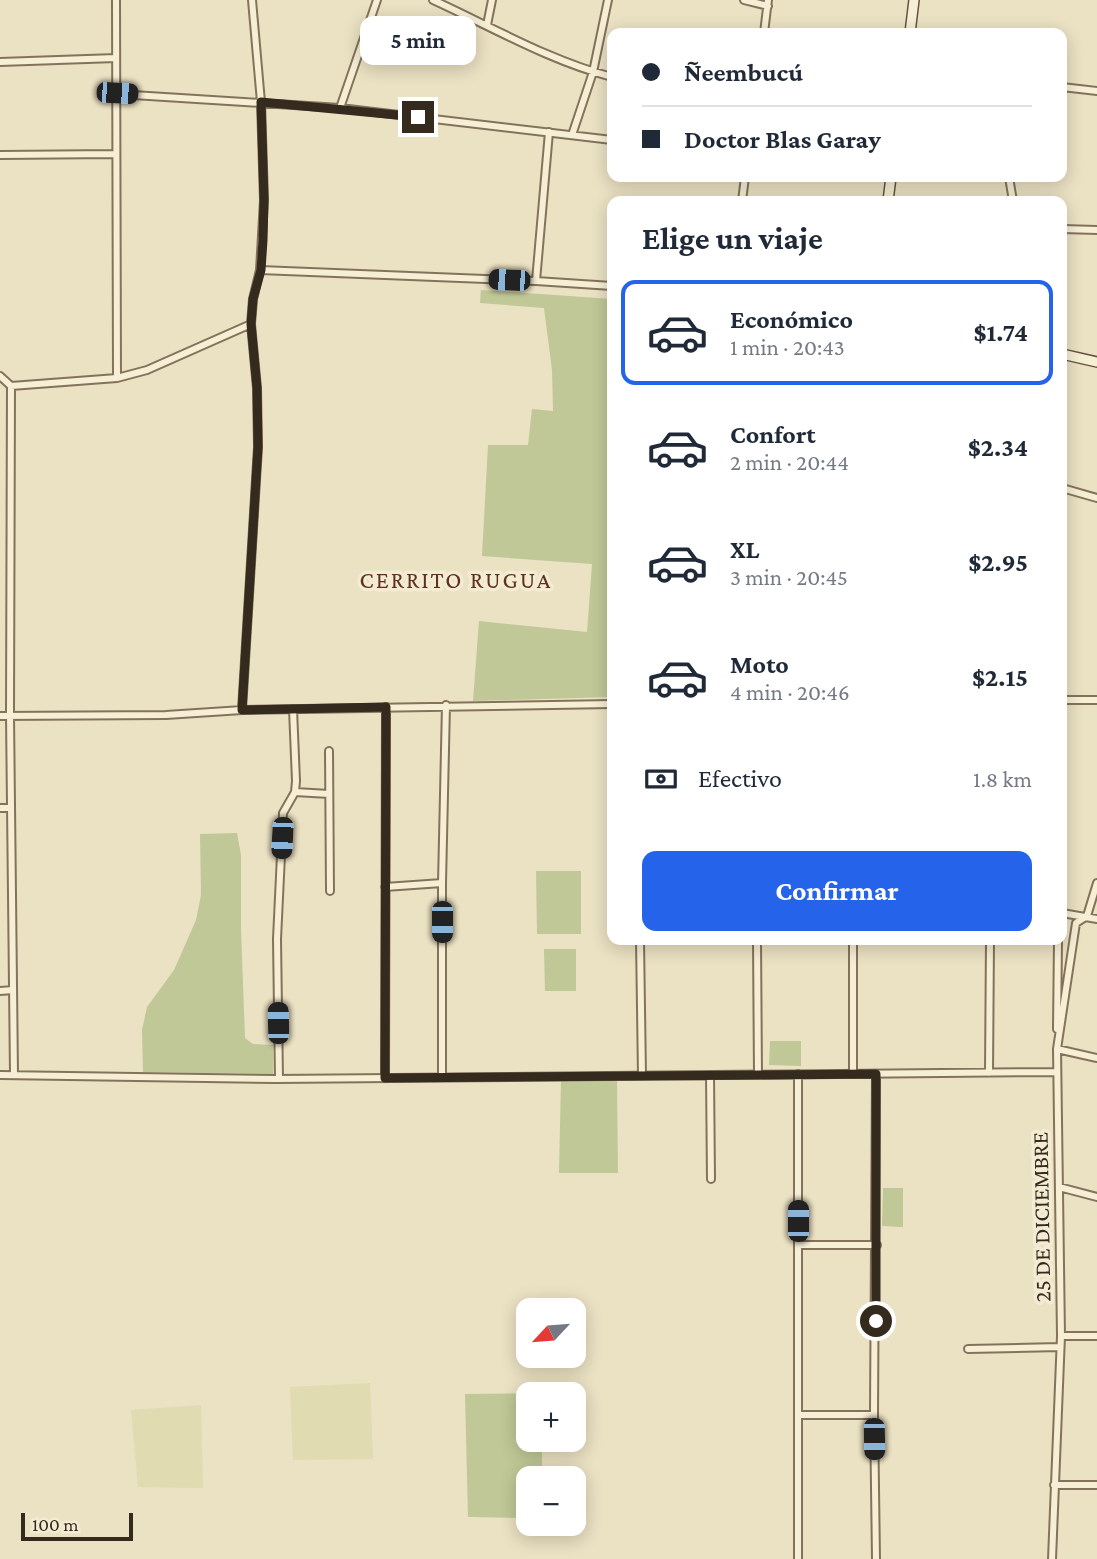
<!DOCTYPE html>
<html lang="es">
<head>
<meta charset="utf-8">
<style>
  :root { --surface:#fff; --page:#f2f2f3; --text:#1f2937; --muted:#747a83; --line:#e0e1e3; --accent:#2563eb }
  body { margin:0; font-family:"Crimson Pro",serif; background:var(--page); color:var(--text); height:100vh; display:flex; flex-direction:column; font-size:26px; white-space:nowrap }
  * { box-sizing:border-box; margin:0 }
  p { font-size:23px; color:var(--muted) }
  .icon { flex:none; width:38px; height:38px; fill:none; stroke:currentColor; stroke-width:2; stroke-linecap:round; stroke-linejoin:round }
  .map { position:relative; flex:1; overflow:hidden }
  .sheet { position:absolute; left:607px; top:196px; width:460px; height:749px; display:flex; flex-direction:column; background:var(--surface); border-radius:14px; box-shadow:0 4px 18px #0003 }
  .sheet>* { flex:none }
  .banner { position:absolute; left:607px; top:28px; width:460px; height:154px; border-radius:14px; box-shadow:0 4px 18px #0003; display:grid; align-content:center; height:154px; padding:0 35px; background:var(--surface) }
  .needle { width:46px; rotate:244deg }
  .controls { position:absolute; left:516px; top:1298px; display:grid; gap:14px }
  .controls a { display:grid; place-items:center; width:70px; height:70px; border-radius:14px; background:var(--surface); box-shadow:0 4px 18px #0003; font-size:35px }
  .scale { position:absolute; left:21px; bottom:18px; width:112px; box-sizing:border-box; padding-left:7px; border:4px solid #352a1e; border-top:0; font-size:19px; line-height:24px; white-space:nowrap; color:#352a1e; -webkit-text-stroke:5px #f3ebd2; paint-order:stroke }
  .end { position:absolute; width:32px; height:32px; margin:-16px; border:9px solid #352a1e; background:#fff; box-shadow:0 0 0 4px #fff }
  .from { border-radius:50% }
  .bubble { position:absolute; height:49px; border-radius:14px; background:var(--surface); box-shadow:0 4px 18px #0003; font-size:23px; font-weight:700; line-height:49px; text-align:center }
  .car { position:absolute; width:21px; height:42px; margin:-21px -10px; border-radius:9px; box-shadow:0 0 5px 2px #0007; background:linear-gradient(#222 24%,#8ab4d8 0 40%,#222 0 76%,#8ab4d8 0 86%,#222 0) }
  .banner b { display:flex; align-items:center; gap:24px; height:66px; font-size:26px }
  .banner b+b { border-top:2px solid var(--line) }
  .banner i { width:18px; height:18px; background:var(--text) }
  ul { padding:0; list-style:none }
  li { display:flex; align-items:center; gap:21px; height:105px; margin:0 14px 10px; padding:0 21px; border:4px solid transparent; border-radius:14px }
  li div { flex:1 }
  li b { display:block; font-size:26px }
  li em { font-style:normal; font-weight:700 }
  li.active { border-color:var(--accent) }
  li>.icon { width:63px; height:63px; stroke-width:1.5 }
  h2 { padding:0 35px; font-size:32px; line-height:84px }
  .pay { display:flex; align-items:center; gap:18px; height:77px; padding:0 35px; font-size:26px }
  .pay p { margin-inline-start:auto }
  .button { display:flex; gap:14px; margin-top:auto; padding:14px 35px }
  .button a { flex:1; height:80px; border-radius:14px; background:var(--accent); color:#fff; font-size:28px; font-weight:700; line-height:80px; text-align:center }
  .map>svg:first-child { display:block }
  .farmland { fill:#e0dbb1 }
  .green { fill:#c0c897 }
  .lines { fill:none; stroke-linecap:round; stroke-linejoin:round }
  .street-casing { stroke:#84735b; stroke-width:10 }
  .secondary-casing { stroke:#66543e; stroke-width:12 }
  .street { stroke:#f6eed5; stroke-width:6 }
  .secondary { stroke:#f6eed5; stroke-width:9 }
  .route { stroke:#352a1e; stroke-width:9 }
  .labels { text-anchor:middle; stroke-width:7; stroke-linejoin:round; paint-order:stroke }
  .street-label { font-size:23px; fill:#352a1e; stroke:#f3ebd2 }
  .neighbourhood-label { font-size:24px; letter-spacing:2px; fill:#5f3120; stroke:#f3ebd2 }
</style>
</head>
<body>
<div class="map">
<svg width="1097" height="1559" viewBox="0 0 1097 1559">
  <rect width="100%" height="100%" fill="#ebe1c3"/>
  <path class="farmland" d="M 370,1383 L 373,1459 L 293,1460 L 290,1387 Z
    M 201,1405 L 203,1488 L 138,1487 L 131,1410 Z"/>
  <path class="green" d="M 481,290 L 612,299 L 612,697 L 473,701 L 479,621 L 587,632 L 592,564 L 482,556 L 488,445 L 528,445 L 532,409 L 553,411 L 552,370 L 544,308 L 480,303 Z
    M 237,833 L 241,855 L 241,929 L 245,1038 L 253,1044 L 273,1045 L 273,1074 L 143,1072 L 142,1030 L 147,1007 L 174,970 L 196,920 L 201,895 L 200,834 Z
    M 536,871 L 581,871 L 581,934 L 537,934 Z
    M 544,949 L 576,949 L 576,991 L 545,991 Z
    M 770,1041 L 801,1041 L 801,1066 L 769,1065 Z
    M 617,1078 L 618,1173 L 559,1173 L 561,1080 Z
    M 883,1188 L 903,1188 L 903,1227 L 882,1226 Z
    M 541,1393 L 541,1395 L 528,1395 L 528,1440 L 542,1440 L 542,1479 L 528,1479 L 528,1518 L 468,1517 L 465,1394 Z"/>
  <g class="lines">
    <g class="street-casing">
      <path id="street" d="M 116,0 L 117,378
        M 433,0 C 492,27 550,61 612,77
        M 744,0 L 768,6
        M 487,25 L 492,0
        M 764,33 L 768,0
        M 0,62 L 116,58
        M 1062,87 L 1097,91
        M 117,94 L 340,108 L 612,140
        M 340,108 L 377,0
        M 572,135 L 593,72 L 608,0
        M 0,155 L 115,154
        M 1009,177 L 1013,201
        M 742,201 L 745,177
        M 1062,229 L 1097,230
        M 260,270 L 536,281 L 612,286
        M 536,281 L 549,132
        M 0,376 L 11,386
        M 1062,488 L 1097,498
        M 1062,700 L 1097,700
        M 242,710 L 258,447 L 257,388 L 251,324 L 253,299 L 260,270 L 264,200 L 261,102 L 252,0
        M 0,716 L 166,715 L 242,710 L 612,704
        M 329,751 L 330,891
        M 295,792 L 329,794
        M 0,808 L 11,808
        M 385,887 L 442,883
        M 1062,913 L 1097,919
        M 640,940 L 642,1076
        M 757,940 L 758,1075
        M 853,940 L 853,1074
        M 0,991 L 13,990
        M 1057,1029 L 1058,940
        M 1057,1049 L 1097,1058
        M 989,1073 L 990,940
        M 876,1074 L 874,1415 L 876,1559
        M 0,1075 L 275,1079 L 1057,1072
        M 14,1075 L 10,715 L 11,386 L 117,378 L 147,370 L 251,324
        M 710,1075 L 711,1179
        M 442,1077 L 442,883 L 446,705
        M 385,1078 L 386,707
        M 279,1079 L 277,939 L 283,813 L 295,792 L 296,781 L 293,709
        M 1059,1187 L 1097,1197
        M 798,1245 L 877,1245
        M 1061,1336 L 1097,1336
        M 968,1349 L 1060,1347
        M 798,1415 L 874,1415
        M 1054,1485 L 1097,1485
        M 798,1559 L 798,1074
        M 1052,1559 L 1061,1336 L 1057,1049 L 1076,923 L 1087,916 L 1097,883"/>
    </g>
    <g class="secondary-casing">
      <path id="secondary" d="M 910,33 L 914,0
        M 888,201 L 891,177
        M 1062,354 L 1097,362"/>
    </g>
    <use href="#street" class="street"/>
    <use href="#secondary" class="secondary"/>
  </g>
  <g class="lines">
    <path class="route" d="M 418,117 L 261,102 L 264,200 L 263,240 L 261,270 L 253,299 L 251,324 L 257,388 L 258,447 L 242,710 L 386,707 L 385,1078 L 876,1074 L 876,1321"/>
  </g>
  <g class="labels">
    <g class="street-label">
      <text transform="translate(1041 1217) rotate(-91)" y="8">25 DE DICIEMBRE</text>
    </g>
    <g class="neighbourhood-label">
      <text x="456" y="588">CERRITO RUGUA</text>
    </g>
  </g>
</svg>
<div class="controls">
<a><svg class="needle" viewBox="-14 -14 28 28"><path d="M0-13l5 13h-10z" fill="#e53935"/><path d="M0 13l5-13h-10z" fill="#747a83"/></svg></a>
<a>+</a>
<a>−</a>
</div>
<div class="scale">100 m</div>
<i class="end from" style="left:876px;top:1321px"></i>
<i class="end" style="left:418px;top:117px"></i>
<div class="bubble" style="left:360px;top:16px;width:116px">5 min</div>
<i class="car" style="left:117px;top:93px;rotate:93deg"></i>
<i class="car" style="left:509px;top:280px;rotate:272deg"></i>
<i class="car" style="left:282px;top:838px;rotate:183deg"></i>
<i class="car" style="left:442px;top:922px;rotate:180deg"></i>
<i class="car" style="left:278px;top:1023px;rotate:359deg"></i>
<i class="car" style="left:798px;top:1221px;rotate:0deg"></i>
<i class="car" style="left:874px;top:1439px;rotate:179deg"></i>
<div class="banner">
<b><i class="from"></i>Ñeembucú</b>
<b><i></i>Doctor Blas Garay</b>
</div>
<section class="sheet">
<h2>Elige un viaje</h2>
<ul>
<li class="active"><svg class="icon" aria-label="car" viewBox="0 0 24 24"><path d="M5 17H2v-5l4-1 3-4h7l3 4 3 1v5h-3M9 17h6M6 11h13"/><circle cx="7" cy="17" r="2"/><circle cx="17" cy="17" r="2"/></svg><div><b>Económico</b><p>1 min · 20:43</p></div><em>$1.74</em></li>
<li><svg class="icon" aria-label="car" viewBox="0 0 24 24"><path d="M5 17H2v-5l4-1 3-4h7l3 4 3 1v5h-3M9 17h6M6 11h13"/><circle cx="7" cy="17" r="2"/><circle cx="17" cy="17" r="2"/></svg><div><b>Confort</b><p>2 min · 20:44</p></div><em>$2.34</em></li>
<li><svg class="icon" aria-label="car" viewBox="0 0 24 24"><path d="M5 17H2v-5l4-1 3-4h7l3 4 3 1v5h-3M9 17h6M6 11h13"/><circle cx="7" cy="17" r="2"/><circle cx="17" cy="17" r="2"/></svg><div><b>XL</b><p>3 min · 20:45</p></div><em>$2.95</em></li>
<li><svg class="icon" aria-label="car" viewBox="0 0 24 24"><path d="M5 17H2v-5l4-1 3-4h7l3 4 3 1v5h-3M9 17h6M6 11h13"/><circle cx="7" cy="17" r="2"/><circle cx="17" cy="17" r="2"/></svg><div><b>Moto</b><p>4 min · 20:46</p></div><em>$2.15</em></li>
</ul>
<div class="pay"><svg class="icon" aria-label="cash" viewBox="0 0 24 24"><path d="M3 7h18v10H3z"/><circle cx="12" cy="12" r="2"/></svg>Efectivo<p>1.8 km</p></div>
<div class="button"><a>Confirmar</a></div>
</section>
</div>
</body>
</html>
